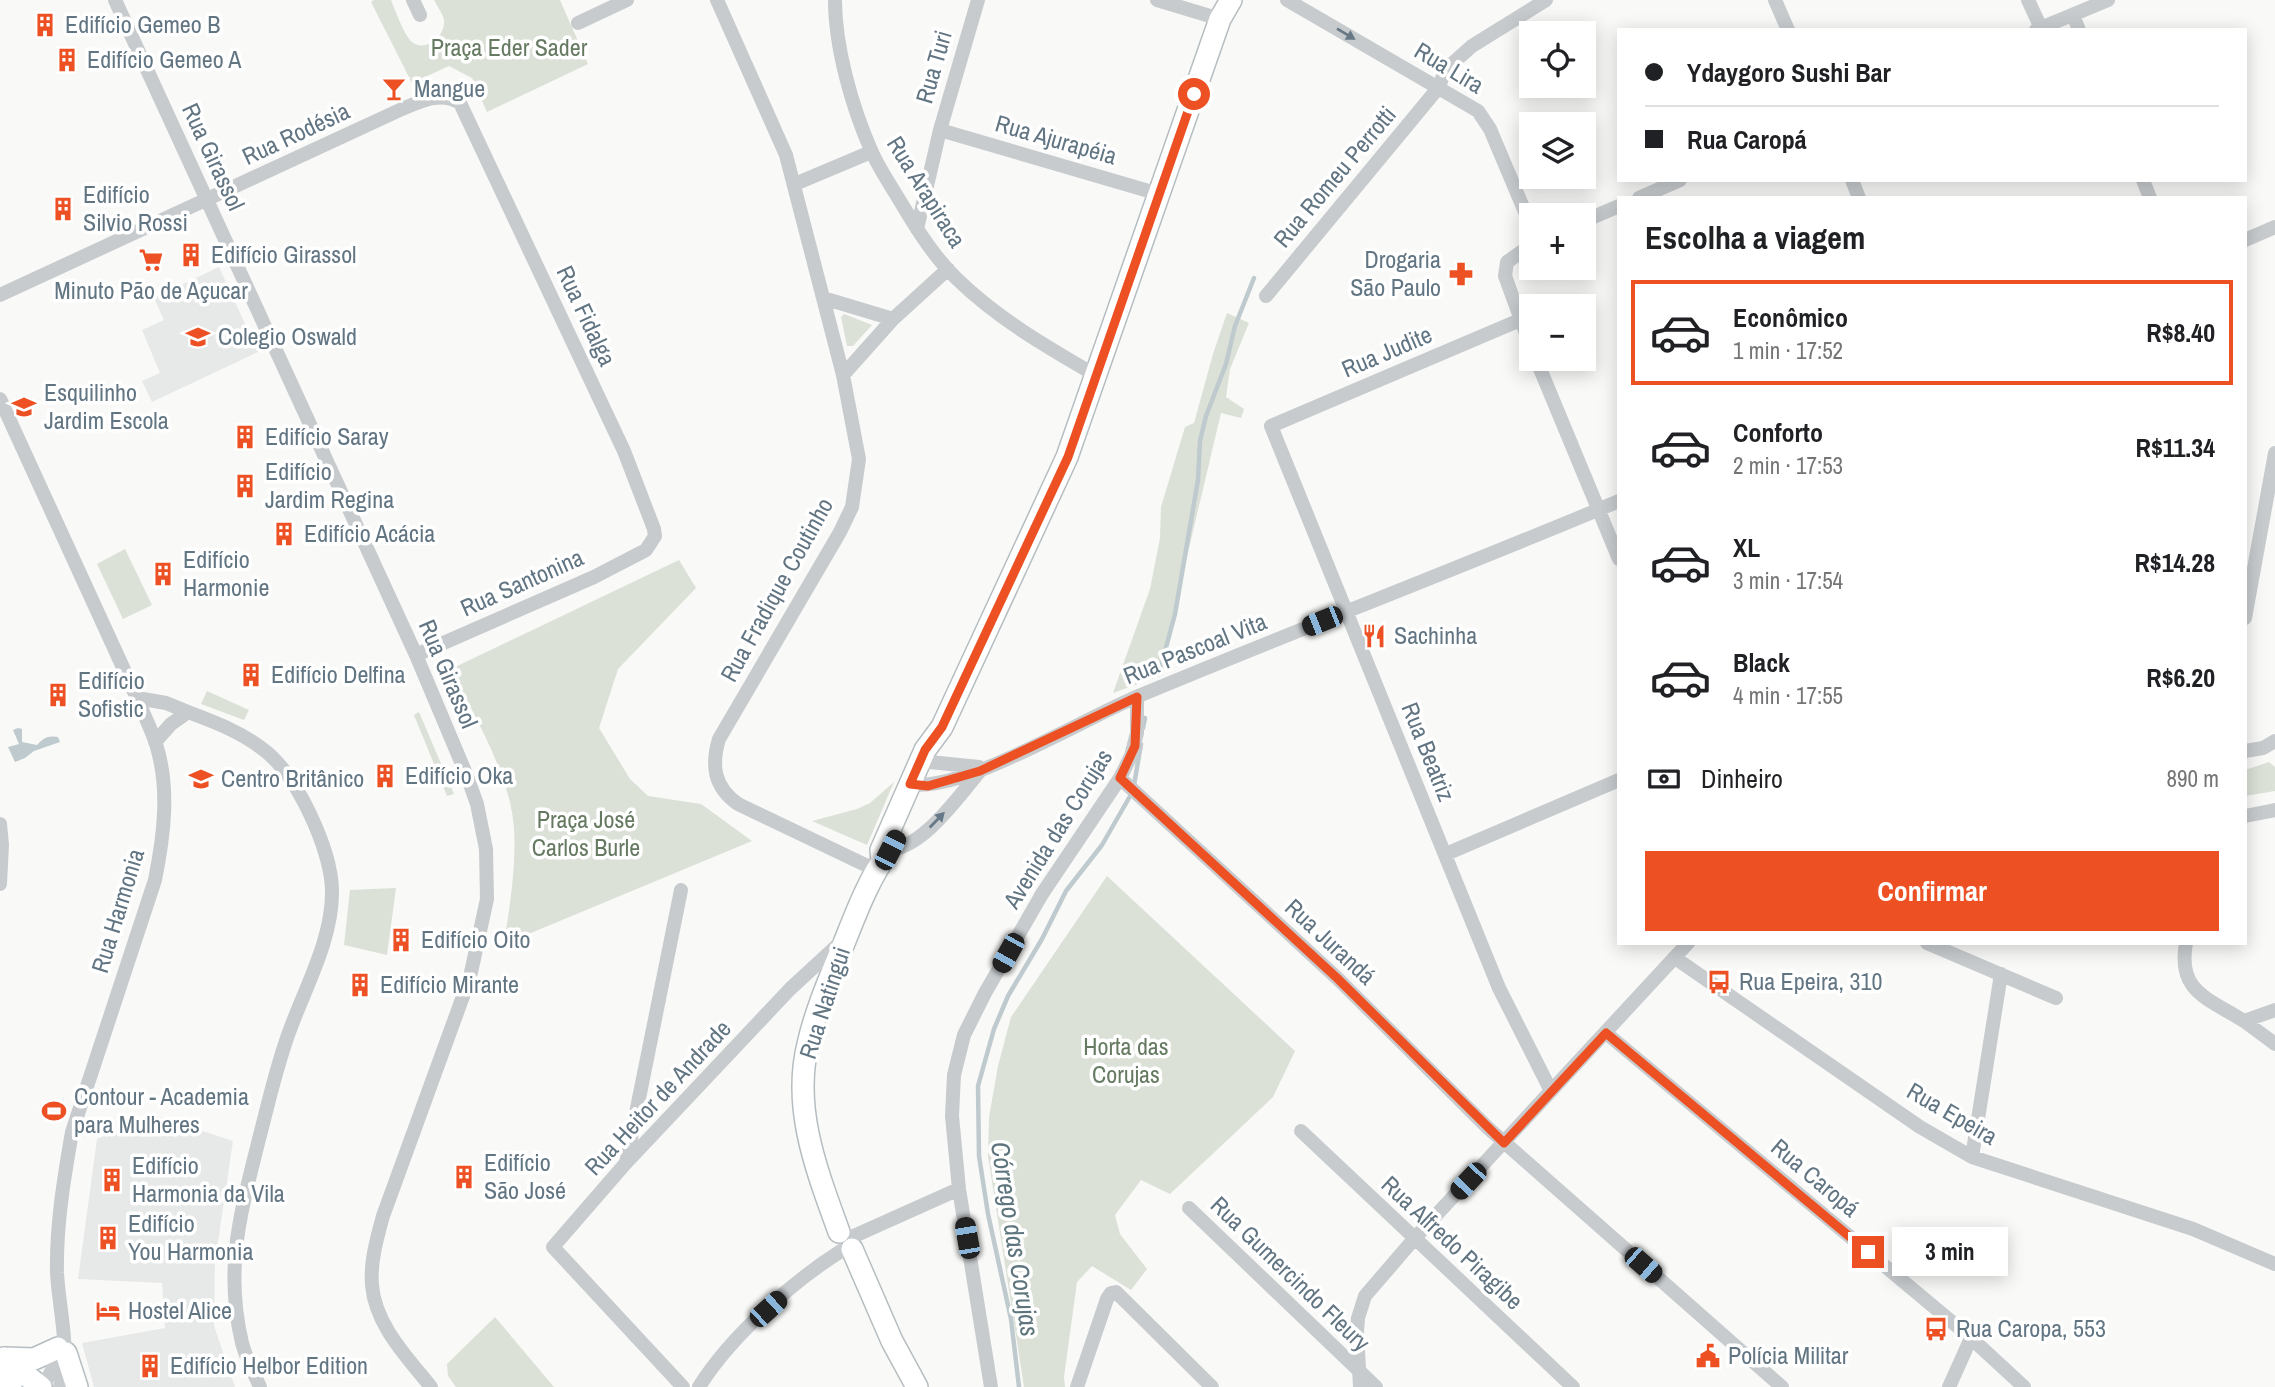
<!DOCTYPE html>
<html lang="pt">
<head>
<meta charset="utf-8">
<style>
  :root { --surface:#fff; --page:#f6f6f6; --text:#202124; --muted:#757577; --line:#e0e0e0; --accent:#ed5123 }
  body { margin:0; font-family:"Archivo Narrow",sans-serif; background:var(--page); color:var(--text); height:100vh; display:flex; flex-direction:column; font-size:26px; white-space:nowrap }
  * { box-sizing:border-box; margin:0 }
  p { font-size:23px; color:var(--muted) }
  .icon { flex:none; width:38px; height:38px; fill:none; stroke:currentColor; stroke-width:2; stroke-linecap:round; stroke-linejoin:round }
  .map { position:relative; flex:1; overflow:hidden }
  .drawer { position:absolute; left:1617px; top:196px; width:630px; height:749px; display:flex; flex-direction:column; background:var(--surface); border-radius:0px; box-shadow:0 4px 18px #0003 }
  .drawer>* { flex:none }
  .banner { position:absolute; left:1617px; top:28px; width:630px; height:154px; border-radius:0px; box-shadow:0 4px 18px #0003; display:grid; align-content:center; height:154px; padding:0 28px; background:var(--surface) }
  .fabs { position:absolute; left:1519px; top:21px; display:grid; gap:14px }
  .fabs a { display:grid; place-items:center; width:77px; height:77px; border-radius:0px; background:var(--surface); box-shadow:0 4px 18px #0003; font-size:35px }
  .end { position:absolute; width:32px; height:32px; margin:-16px; border:9px solid #ed5123; background:#fff; box-shadow:0 0 0 4px #fff }
  .from { border-radius:50% }
  .bubble { position:absolute; height:49px; border-radius:0px; background:var(--surface); box-shadow:0 4px 18px #0003; font-size:23px; font-weight:700; line-height:49px; text-align:center }
  .car { position:absolute; width:21px; height:42px; margin:-21px -10px; border-radius:9px; box-shadow:0 0 5px 2px #0007; background:linear-gradient(#222 24%,#8ab4d8 0 40%,#222 0 76%,#8ab4d8 0 86%,#222 0) }
  .banner b { display:flex; align-items:center; gap:24px; height:66px; font-size:26px }
  .banner b+b { border-top:2px solid var(--line) }
  .banner i { width:18px; height:18px; background:var(--text) }
  ul { padding:0; list-style:none }
  li { display:flex; align-items:center; gap:21px; height:105px; margin:0 14px 10px; padding:0 14px; border:4px solid transparent; border-radius:0px }
  li div { flex:1 }
  li b { display:block; font-size:26px }
  li em { font-style:normal; font-weight:700 }
  li.selected { border-color:var(--accent) }
  li>.icon { width:63px; height:63px; stroke-width:1.5 }
  h2 { padding:0 28px; font-size:32px; line-height:84px }
  .pay { display:flex; align-items:center; gap:18px; height:77px; padding:0 28px; font-size:26px }
  .pay p { margin-inline-start:auto }
  .action { display:flex; gap:14px; margin-top:auto; padding:14px 28px }
  .action a { flex:1; height:80px; border-radius:0px; background:var(--accent); color:#fff; font-size:28px; font-weight:700; line-height:80px; text-align:center }
  .map>svg:first-child { display:block }
  .built { fill:#e7e8e8 }
  .green { fill:#dbe1d7 }
  .water { fill:#becace }
  .lines { fill:none; stroke-linecap:round; stroke-linejoin:round }
  .stream { stroke:#becace; stroke-width:4.5 }
  .secondary-casing { stroke:#b6bdc1; stroke-width:24 }
  .street { stroke:#c7cbce; stroke-width:14 }
  .secondary { stroke:#fff; stroke-width:21 }
  .oneway { fill:#677987 }
  .route { stroke:#ed5123; stroke-width:9 }
  .labels { text-anchor:middle; stroke-width:7; stroke-linejoin:round; paint-order:stroke }
  .poi-label { font-size:24px; fill:#627583; stroke:#fff; text-anchor:start }
  .park-label { font-size:24px; fill:#667a62; stroke:#fff }
  .street-label { font-size:24px; fill:#627583; stroke:#fff }
  .water-label { font-size:26px; font-style:italic; fill:#5e757d; stroke:#fff }
</style>
</head>
<body>
<div class="map">
<svg width="2275" height="1387" viewBox="0 0 2275 1387">
  <rect width="100%" height="100%" fill="#f9f9f7"/>
  <path class="built" d="M 219,267 L 258,352 L 152,402 L 142,381 L 160,373 L 142,330 L 164,320 L 154,298 Z
    M 154,1115 L 233,1141 L 215,1262 L 214,1326 L 235,1387 L 94,1387 L 82,1343 L 165,1328 L 162,1283 L 78,1279 L 97,1139 Z"/>
  <path class="green" d="M 374,0 L 391,0 C 396,12 402,30 410,40 C 423,55 446,37 444,20 C 443,14 437,6 434,0 L 560,0 L 588,64 L 487,112 L 472,78 L 449,66 L 412,83 L 371,2 Z
    M 1227,313 L 1249,323 L 1230,369 L 1226,397 L 1244,409 L 1241,418 L 1221,413 L 1172,620 L 1163,675 L 1113,693 L 1150,589 L 1160,538 L 1161,507 L 1185,427 L 1194,423 L 1213,354 Z
    M 844,314 L 872,325 L 853,346 L 847,346 L 841,317 Z
    M 125,549 L 152,605 L 123,619 L 97,564 Z
    M 679,560 L 696,588 L 618,669 L 599,728 L 630,779 L 648,796 L 701,804 L 752,841 L 514,940 L 506,931 C 511,897 516,864 514,829 C 511,776 474,716 451,669 Z
    M 207,691 L 249,710 L 244,720 L 201,704 Z
    M 419,712 L 454,794 L 447,796 L 414,715 Z
    M 2269,762 L 2275,767 L 2275,791 L 2245,796 L 2245,770 Z
    M 894,782 L 867,845 L 812,821 L 857,809 L 870,803 Z
    M 1107,876 L 1295,1051 L 1273,1097 L 1170,1194 L 1141,1180 L 1115,1215 L 1120,1234 L 1147,1269 L 1131,1290 L 1092,1266 L 1077,1282 L 1064,1377 L 1065,1387 L 1024,1387 L 988,1156 L 989,1117 L 998,1066 L 1011,1017 Z
    M 396,888 L 387,955 L 344,945 L 350,890 Z
    M 495,1317 L 554,1387 L 456,1387 L 448,1376 L 447,1364 Z"/>
  <path class="water" d="M 18,728 L 22,729 L 22,742 L 37,745 C 43,738 48,735 58,737 L 60,742 L 34,751 L 25,758 L 15,762 L 8,747 L 19,744 L 13,730 Z"/>
  <g class="lines">
    <path class="stream" d="M 1160,670 L 1175,614 L 1198,480 L 1200,441 L 1206,416 L 1226,364 L 1235,326 L 1254,278
      M 1143,728 L 1145,718
      M 1019,1387 L 1011,1319 L 988,1214 L 979,1156 L 978,1086 L 994,1029 L 1008,996 L 1042,939 L 1066,891 L 1102,845 L 1133,791 L 1141,744"/>
    <g class="secondary-casing">
      <path id="secondary" d="M 882,861 L 881,850 L 925,750 L 942,727 L 1067,457 L 1220,19 L 1231,0
        M 839,1232 C 817,1171 792,1109 808,1044 C 815,1013 828,982 840,953 C 854,919 867,881 889,851
        M 852,1249 L 892,1341 L 917,1387
        M 66,1353 L 77,1387
        M 4,1358 L 41,1387
        M 5,1358 L 34,1359 L 58,1348
        M 0,1378 L 11,1387"/>
    </g>
    <path class="street" d="M 115,0 L 416,655 L 467,776 L 477,804 L 486,849 L 487,899 L 470,977 L 383,1216 C 377,1238 370,1262 372,1285 C 375,1325 408,1358 431,1387
      M 413,0 L 420,15
      M 717,0 L 786,155 L 843,375 L 859,459 L 852,507 L 840,532 L 719,739 C 711,766 714,787 738,804 L 876,870
      M 835,0 C 835,47 852,107 871,150 C 879,169 892,187 903,206 C 918,231 935,258 957,279 C 998,319 1047,347 1097,376
      M 1157,0 L 1220,19
      M 1287,0 L 1478,111 L 1490,129 L 1531,226
      M 1775,0 L 1788,30
      M 2028,0 L 2041,28
      M 2073,15 L 2079,30
      M 578,23 L 627,0
      M 2036,30 L 2108,0
      M 940,130 L 1159,194
      M 1852,180 L 1859,198
      M 2143,180 L 2150,198
      M 795,184 L 871,152
      M 1639,198 L 1680,180
      M 1584,221 L 1619,206
      M 917,229 L 940,130 L 978,0
      M 2245,240 L 2275,227
      M 1531,245 L 1507,262 L 1505,276 L 1531,347
      M 0,295 L 402,109 C 421,101 441,91 460,103 L 624,451 L 654,529 L 655,536 L 646,550 L 594,577 L 416,655
      M 1266,296 L 1439,87 L 1445,70 L 1472,46 L 1546,0
      M 823,298 L 893,319
      M 1520,320 L 1271,426 L 1499,988 L 1551,1091
      M 1536,359 L 1619,559
      M 843,375 L 893,319 L 948,269
      M 0,399 L 137,698 C 143,713 151,728 156,744 C 170,788 164,835 155,880 L 72,1132 C 64,1178 56,1226 57,1273 C 59,1311 71,1350 60,1387
      M 2245,618 L 2275,453
      M 137,698 L 166,703 L 188,712 L 171,724 L 155,742
      M 188,712 C 215,722 241,732 264,750 C 297,775 331,849 332,890 C 333,937 307,984 291,1027 C 277,1063 269,1101 259,1139 C 241,1212 224,1267 242,1343 C 246,1358 254,1373 260,1387
      M 2245,751 L 2263,748 L 2275,741
      M 920,761 L 979,767
      M 1120,778 L 1337,978 L 1488,1128 L 1782,1387
      M 910,784 C 963,793 1086,717 1141,695 C 1299,629 1460,568 1619,501
      M 2245,816 L 2275,810
      M 0,824 L 2,845 L 0,884
      M 883,850 C 920,853 959,796 980,771
      M 1446,854 L 1619,780
      M 1927,943 L 2056,998
      M 2186,943 C 2177,992 2208,998 2244,1021 L 2275,1010
      M 1675,958 L 1920,1127 L 1972,1157 L 2193,1229 L 2275,1264
      M 2244,1021 L 2275,1044
      M 1606,1033 L 1971,1338 L 2024,1387
      M 1301,1131 L 1573,1387
      M 1972,1157 L 2001,974
      M 626,1163 L 681,890
      M 1189,1208 L 1376,1387
      M 854,1236 L 959,1189
      M 43,1387 L 52,1370 L 60,1345
      M 683,1387 L 553,1247 L 625,1164 L 790,989 L 841,942
      M 699,1387 C 730,1337 792,1282 841,1251
      M 991,1387 L 959,1189 L 952,1116 L 954,1075 L 964,1035 L 985,993 L 1042,894 L 1120,778 L 1131,756 L 1137,733 L 1137,697
      M 1077,1387 L 1107,1299 L 1111,1293 L 1116,1292 L 1212,1387
      M 1360,1387 L 1357,1332 L 1358,1318 L 1365,1296 L 1414,1239 L 1688,943
      M 1949,1387 L 1971,1338"/>
    <use href="#secondary" class="secondary"/>
  </g>
  <defs><path id="oneway-solid" d="M-6-.8H1V-3.2L6.5 0L1 3.2V.8H-6Z" transform="scale(1.75)"/></defs>
  <g class="oneway">
    <use href="#oneway-solid" transform="translate(1346 34) rotate(31)"/>
    <use href="#oneway-solid" transform="translate(937 820) rotate(-46)"/>
  </g>
  <g class="lines">
    <path class="route" d="M 1194,94 L 1068,457 L 942,727 L 925,750 L 910,784 L 928,786 L 980,771 L 1137,697 L 1135,746 L 1120,778 L 1337,978 L 1504,1143 L 1606,1033 L 1868,1252"/>
  </g>
  <defs>
    <g id="building-bare" transform="scale(1.89)"><path d="M-4-6H4V6H1V3H-1V6H-4ZM-2.5-4.3h1.7v1.8h-1.7ZM.8-4.3h1.7v1.8H.8ZM-2.5-1h1.7V.8h-1.7ZM.8-1h1.7V.8H.8Z" fill="#ed5123" stroke="#fff" stroke-width="2.5" paint-order="stroke"/></g>
    <g id="bar-bare" transform="scale(1.89)"><path d="M-6-5H6L.8 .8V4.5H3.5V6h-7V4.5H-.8V.8Z" fill="#ed5123" stroke="#fff" stroke-width="2.5" paint-order="stroke"/></g>
    <g id="supermarket-bare" transform="scale(1.89)"><path d="M-6-5.5h2.5l.6 2H6L4.5 2H-2.5L-4.4-4H-6ZM-1.5 3.2a1.3 1.3 0 1 0 .1 0ZM3 3.2a1.3 1.3 0 1 0 .1 0Z" fill="#ed5123" stroke="#fff" stroke-width="2.5" paint-order="stroke"/></g>
    <g id="pharmacy-bare" transform="scale(1.89)"><path d="M-2-6h4v4h4v4h-4v4h-4v-4h-4v-4h4Z" fill="#ed5123" stroke="#fff" stroke-width="2.5" paint-order="stroke"/></g>
    <g id="school-bare" transform="scale(1.89)"><path d="M0-5L7-2L0 1L-7-2ZM-4 1L0 2.5L4 1V4Q0 6-4 4Z" fill="#ed5123" stroke="#fff" stroke-width="2.5" paint-order="stroke"/></g>
    <g id="restaurant-bare" transform="scale(1.89)"><path d="M-5-6h1v4h1v-4h1v4h1v-4h1v5L-1.5 .5V6h-2V.5L-5-1ZM5-6V6H3V1.5H1.5Q1.5-4 5-6Z" fill="#ed5123" stroke="#fff" stroke-width="2.5" paint-order="stroke"/></g>
    <g id="bus-bare" transform="scale(1.89)"><path d="M-5-6H5V4H4V6H2V4H-2V6H-4V4H-5ZM-3.5-4V0h7V-4ZM-3.5 1.2v1.5H-2V1.2ZM2 1.2v1.5H3.5V1.2Z" fill="#ed5123" stroke="#fff" stroke-width="2.5" paint-order="stroke"/></g>
    <g id="stadium-bare" transform="scale(1.89)"><path d="M0-5a6.5 5 0 1 0 0 10a6.5 5 0 1 0 0-10ZM-3.5-1.8h7v3.6h-7Z" fill="#ed5123" stroke="#fff" stroke-width="2.5" paint-order="stroke"/></g>
    <g id="hotel-bare" transform="scale(1.89)"><path d="M-6-4.5h1.5V1H6V5H4.5V3h-9V5H-6ZM-4 0a1.8 1.8 0 1 1 3.6 0ZM.5 0V-2.5h3Q6-2.5 6 0Z" fill="#ed5123" stroke="#fff" stroke-width="2.5" paint-order="stroke"/></g>
    <g id="civic-bare" transform="scale(1.89)"><path d="M-.6-6.5H3V-4.5H.6V-3L4-1V1h2V6H-6V1h2V-1L-.6-3ZM-1.2 2.5V6h2.4V2.5Z" fill="#ed5123" stroke="#fff" stroke-width="2.5" paint-order="stroke"/></g>
  </defs>
  <g fill-rule="evenodd">
    <use href="#building-bare" x="45" y="25"/>
    <use href="#building-bare" x="67" y="60"/>
    <use href="#bar-bare" x="394" y="89"/>
    <use href="#building-bare" x="63" y="209"/>
    <use href="#building-bare" x="191" y="255"/>
    <use href="#supermarket-bare" x="151" y="260"/>
    <use href="#pharmacy-bare" x="1461" y="274"/>
    <use href="#school-bare" x="198" y="337"/>
    <use href="#school-bare" x="24" y="407"/>
    <use href="#building-bare" x="245" y="437"/>
    <use href="#building-bare" x="245" y="486"/>
    <use href="#building-bare" x="284" y="534"/>
    <use href="#building-bare" x="163" y="574"/>
    <use href="#restaurant-bare" x="1374" y="636"/>
    <use href="#building-bare" x="251" y="675"/>
    <use href="#building-bare" x="58" y="695"/>
    <use href="#building-bare" x="385" y="776"/>
    <use href="#school-bare" x="201" y="779"/>
    <use href="#building-bare" x="401" y="940"/>
    <use href="#bus-bare" x="1719" y="982"/>
    <use href="#building-bare" x="360" y="985"/>
    <use href="#stadium-bare" x="54" y="1111"/>
    <use href="#building-bare" x="464" y="1177"/>
    <use href="#building-bare" x="112" y="1180"/>
    <use href="#building-bare" x="108" y="1238"/>
    <use href="#hotel-bare" x="108" y="1311"/>
    <use href="#bus-bare" x="1936" y="1329"/>
    <use href="#civic-bare" x="1708" y="1356"/>
    <use href="#building-bare" x="150" y="1366"/>
  </g>
  <g class="labels">
    <g class="poi-label">
      <text x="65" y="33">Edifício Gemeo B</text>
      <text x="87" y="68">Edifício Gemeo A</text>
      <text x="414" y="97">Mangue</text>
      <text x="83" y="203">Edifício<tspan x="83" dy="28">Silvio Rossi</tspan></text>
      <text x="211" y="263">Edifício Girassol</text>
      <text x="1441" y="268" text-anchor="end">Drogaria<tspan x="1441" dy="28">São Paulo</tspan></text>
      <text x="151" y="299" text-anchor="middle">Minuto Pão de Açucar</text>
      <text x="218" y="345">Colegio Oswald</text>
      <text x="44" y="401">Esquilinho<tspan x="44" dy="28">Jardim Escola</tspan></text>
      <text x="265" y="445">Edifício Saray</text>
      <text x="265" y="480">Edifício<tspan x="265" dy="28">Jardim Regina</tspan></text>
      <text x="304" y="542">Edifício Acácia</text>
      <text x="183" y="568">Edifício<tspan x="183" dy="28">Harmonie</tspan></text>
      <text x="1394" y="644">Sachinha</text>
      <text x="271" y="683">Edifício Delfina</text>
      <text x="78" y="689">Edifício<tspan x="78" dy="28">Sofistic</tspan></text>
      <text x="405" y="784">Edifício Oka</text>
      <text x="221" y="787">Centro Britânico</text>
      <text x="421" y="948">Edifício Oito</text>
      <text x="1739" y="990">Rua Epeira, 310</text>
      <text x="380" y="993">Edifício Mirante</text>
      <text x="74" y="1105">Contour - Academia<tspan x="74" dy="28">para Mulheres</tspan></text>
      <text x="484" y="1171">Edifício<tspan x="484" dy="28">São José</tspan></text>
      <text x="132" y="1174">Edifício<tspan x="132" dy="28">Harmonia da Vila</tspan></text>
      <text x="128" y="1232">Edifício<tspan x="128" dy="28">You Harmonia</tspan></text>
      <text x="128" y="1319">Hostel Alice</text>
      <text x="1956" y="1337">Rua Caropa, 553</text>
      <text x="1728" y="1364">Polícia Militar</text>
      <text x="170" y="1374">Edifício Helbor Edition</text>
    </g>
    <g class="park-label">
      <text x="509" y="56">Praça Eder Sader</text>
      <text x="586" y="828">Praça José<tspan x="586" dy="28">Carlos Burle</tspan></text>
      <text x="1126" y="1055">Horta das<tspan x="1126" dy="28">Corujas</tspan></text>
    </g>
    <g class="street-label">
      <text transform="translate(934 67) rotate(-74)" y="8">Rua Turi</text>
      <text transform="translate(1449 68) rotate(31)" y="8">Rua Lira</text>
      <text transform="translate(296 134) rotate(-25)" y="8">Rua Rodésia</text>
      <text transform="translate(1056 140) rotate(16)" y="8">Rua Ajurapéia</text>
      <text transform="translate(213 157) rotate(65)" y="8">Rua Girassol</text>
      <text transform="translate(1335 177) rotate(-50)" y="8">Rua Romeu Perrotti</text>
      <text transform="translate(926 192) rotate(58)" y="8">Rua Arapiraca</text>
      <text transform="translate(586 316) rotate(65)" y="8">Rua Fidalga</text>
      <text transform="translate(1387 352) rotate(-23)" y="8">Rua Judite</text>
      <text transform="translate(522 583) rotate(-24)" y="8">Rua Santonina</text>
      <text transform="translate(777 590) rotate(-61)" y="8">Rua Fradique Coutinho</text>
      <text transform="translate(1195 649) rotate(-22)" y="8">Rua Pascoal Vita</text>
      <text transform="translate(448 674) rotate(67)" y="8">Rua Girassol</text>
      <text transform="translate(1428 752) rotate(68)" y="8">Rua Beatriz</text>
      <text transform="translate(1058 829) rotate(-58)" y="8">Avenida das Corujas</text>
      <text transform="translate(118 911) rotate(-73)" y="8">Rua Harmonia</text>
      <text transform="translate(1330 942) rotate(43)" y="8">Rua Jurandá</text>
      <text transform="translate(825 1003) rotate(-72)" y="8">Rua Natingui</text>
      <text transform="translate(658 1098) rotate(-47)" y="8">Rua Heitor de Andrade</text>
      <text transform="translate(1952 1114) rotate(30)" y="8">Rua Epeira</text>
      <text transform="translate(1815 1178) rotate(40)" y="8">Rua Caropá</text>
      <text transform="translate(1452 1243) rotate(43)" y="8">Rua Alfredo Piragibe</text>
      <text transform="translate(1290 1274) rotate(44)" y="8">Rua Gumercindo Fleury</text>
    </g>
    <g class="water-label">
      <text transform="translate(1015 1239) rotate(81)" y="9">Córrego das Corujas</text>
    </g>
  </g>
</svg>
<div class="fabs">
<a><svg class="icon" aria-label="locate" viewBox="0 0 24 24"><circle cx="12" cy="12" r="6"/><path d="M12 2v4M12 18v4M2 12h4M18 12h4"/></svg></a>
<a><svg class="icon" aria-label="layers" viewBox="0 0 24 24"><path d="M12 4l9 5-9 5-9-5zM3 14l9 5 9-5"/></svg></a>
<a>+</a>
<a>−</a>
</div>
<i class="end from" style="left:1194px;top:94px"></i>
<i class="end" style="left:1868px;top:1252px"></i>
<div class="bubble" style="left:1892px;top:1227px;width:116px">3 min</div>
<i class="car" style="left:1322px;top:621px;rotate:248deg"></i>
<i class="car" style="left:890px;top:850px;rotate:27deg"></i>
<i class="car" style="left:1008px;top:953px;rotate:209deg"></i>
<i class="car" style="left:1468px;top:1181px;rotate:223deg"></i>
<i class="car" style="left:967px;top:1238px;rotate:350deg"></i>
<i class="car" style="left:1643px;top:1265px;rotate:131deg"></i>
<i class="car" style="left:768px;top:1309px;rotate:48deg"></i>
<div class="banner">
<b><i class="from"></i>Ydaygoro Sushi Bar</b>
<b><i></i>Rua Caropá</b>
</div>
<section class="drawer">
<h2>Escolha a viagem</h2>
<ul>
<li class="selected"><svg class="icon" aria-label="car" viewBox="0 0 24 24"><path d="M5 17H2v-5l4-1 3-4h7l3 4 3 1v5h-3M9 17h6M6 11h13"/><circle cx="7" cy="17" r="2"/><circle cx="17" cy="17" r="2"/></svg><div><b>Econômico</b><p>1 min · 17:52</p></div><em>R$8.40</em></li>
<li><svg class="icon" aria-label="car" viewBox="0 0 24 24"><path d="M5 17H2v-5l4-1 3-4h7l3 4 3 1v5h-3M9 17h6M6 11h13"/><circle cx="7" cy="17" r="2"/><circle cx="17" cy="17" r="2"/></svg><div><b>Conforto</b><p>2 min · 17:53</p></div><em>R$11.34</em></li>
<li><svg class="icon" aria-label="car" viewBox="0 0 24 24"><path d="M5 17H2v-5l4-1 3-4h7l3 4 3 1v5h-3M9 17h6M6 11h13"/><circle cx="7" cy="17" r="2"/><circle cx="17" cy="17" r="2"/></svg><div><b>XL</b><p>3 min · 17:54</p></div><em>R$14.28</em></li>
<li><svg class="icon" aria-label="car" viewBox="0 0 24 24"><path d="M5 17H2v-5l4-1 3-4h7l3 4 3 1v5h-3M9 17h6M6 11h13"/><circle cx="7" cy="17" r="2"/><circle cx="17" cy="17" r="2"/></svg><div><b>Black</b><p>4 min · 17:55</p></div><em>R$6.20</em></li>
</ul>
<div class="pay"><svg class="icon" aria-label="cash" viewBox="0 0 24 24"><path d="M3 7h18v10H3z"/><circle cx="12" cy="12" r="2"/></svg>Dinheiro<p>890 m</p></div>
<div class="action"><a>Confirmar</a></div>
</section>
</div>
</body>
</html>
